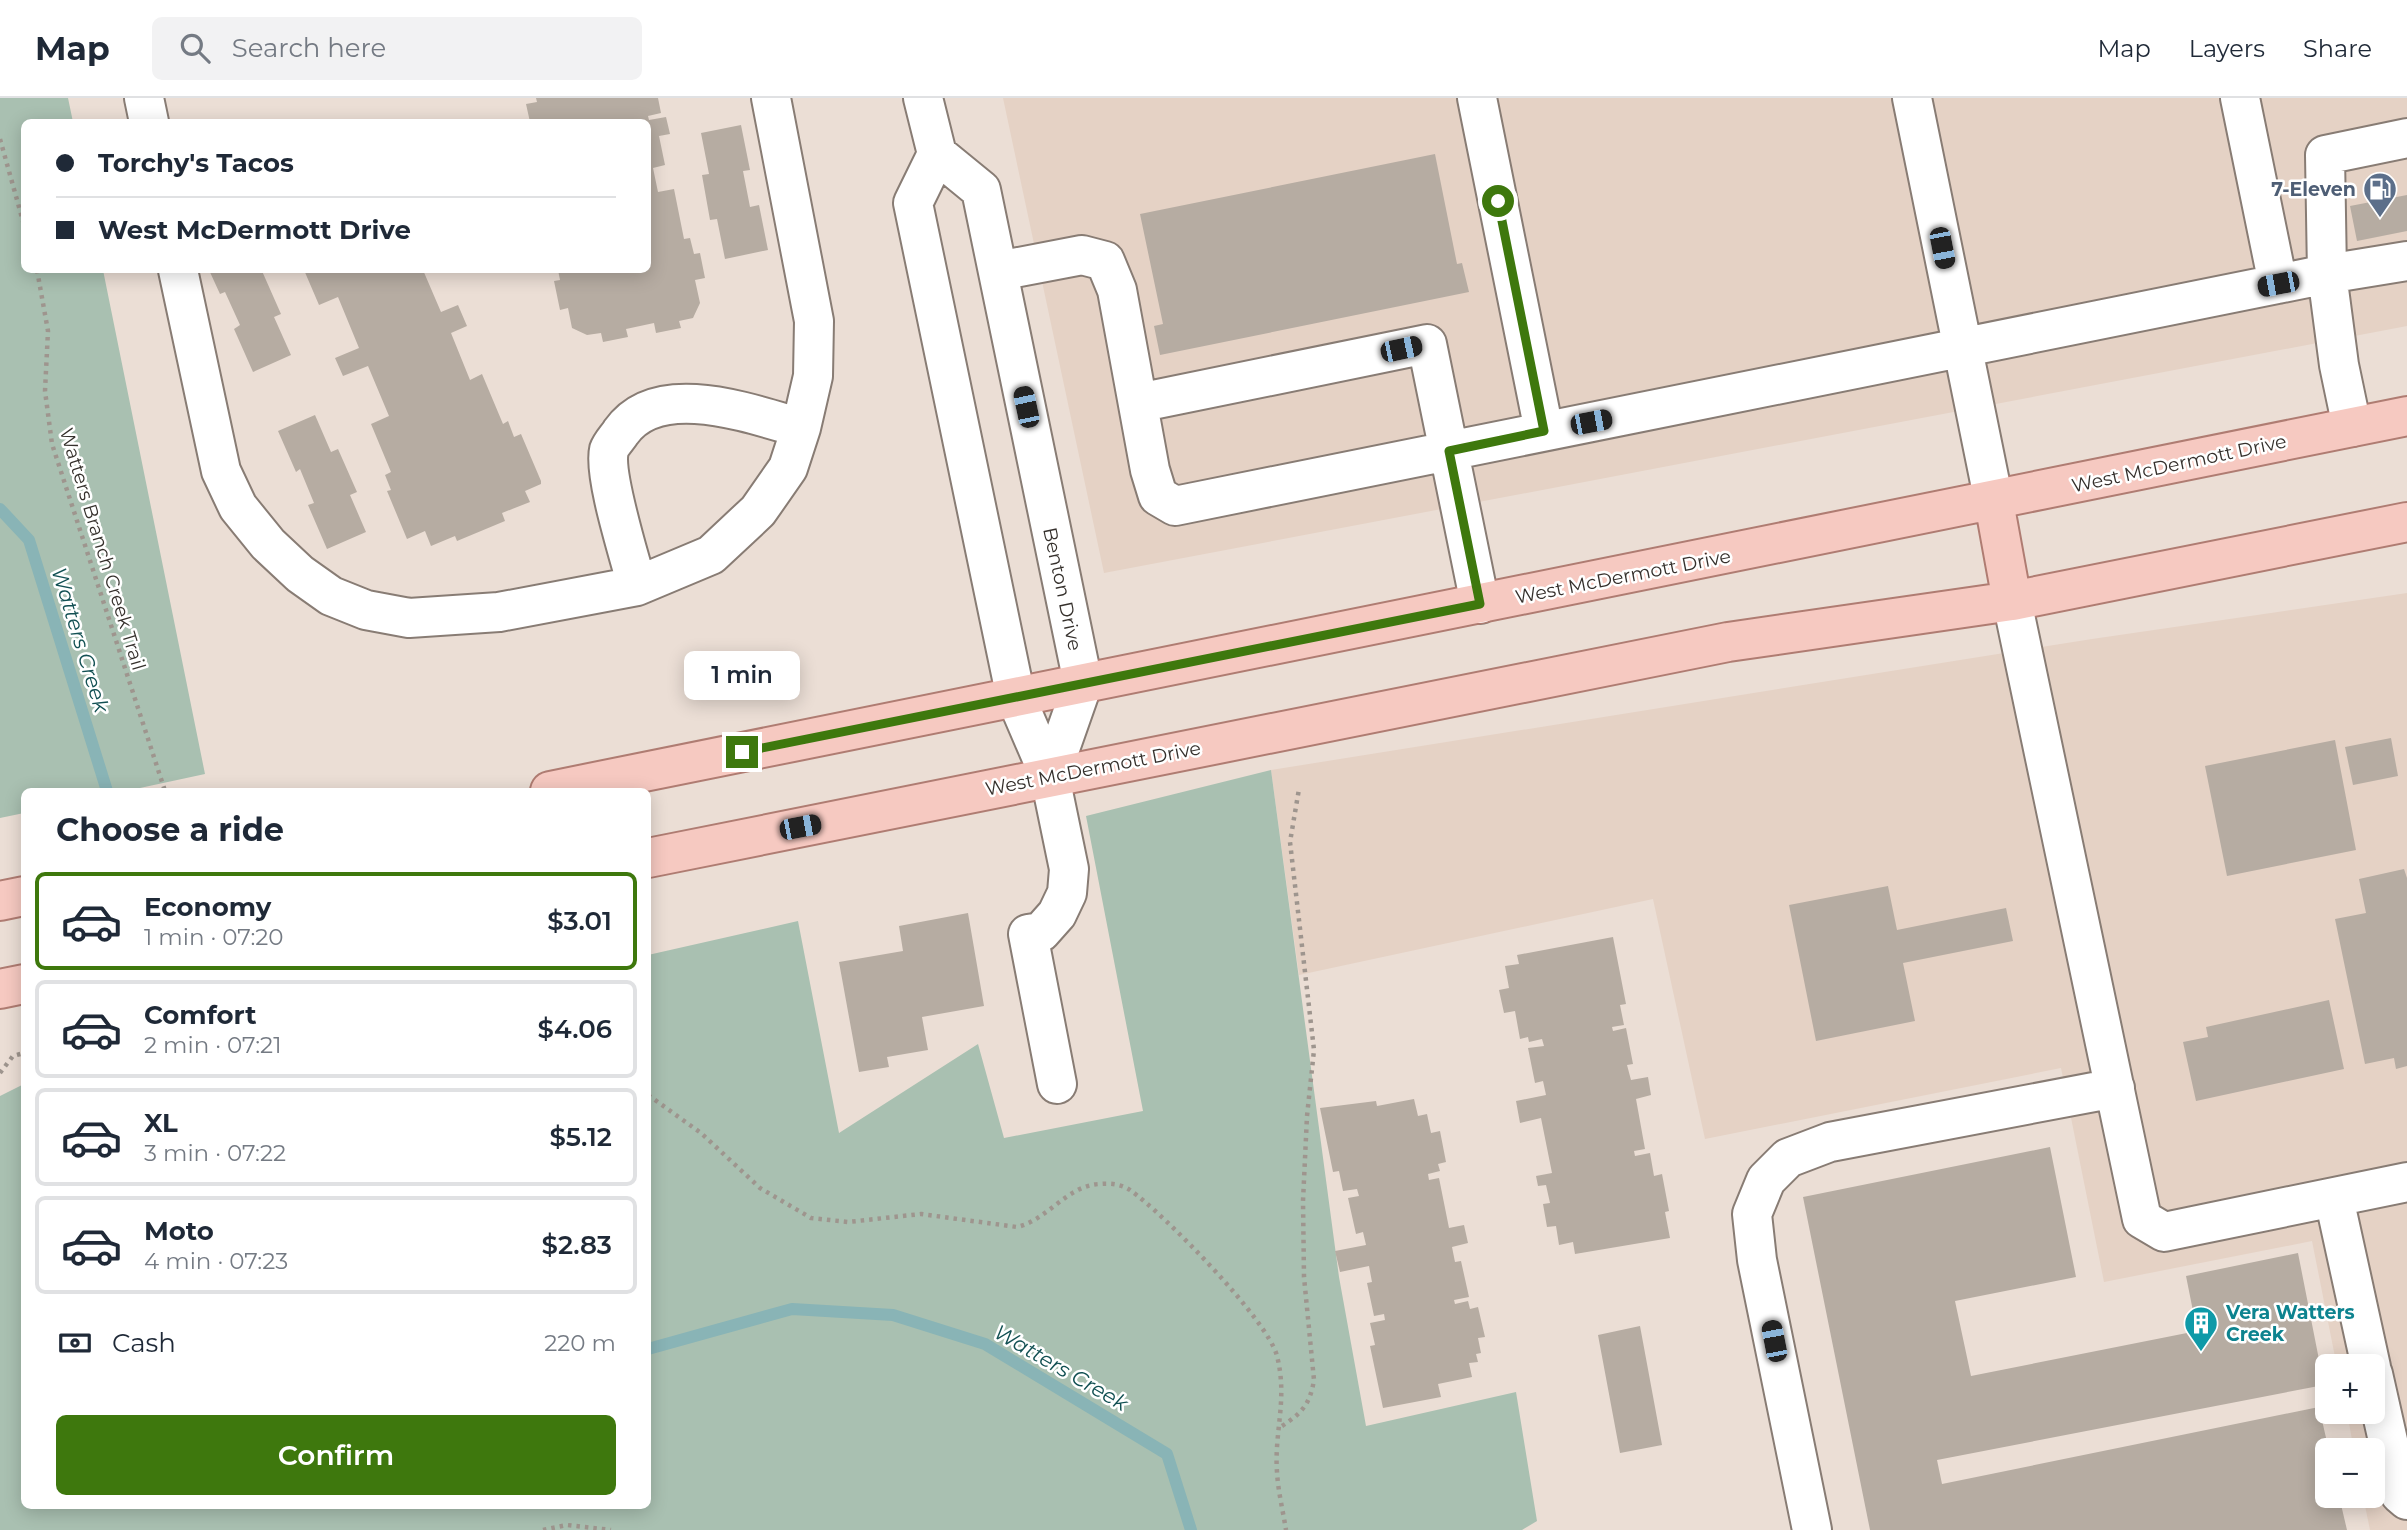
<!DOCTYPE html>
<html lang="en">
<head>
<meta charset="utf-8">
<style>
  :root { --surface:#fff; --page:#f2f2f3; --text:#1f2937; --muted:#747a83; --line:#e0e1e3; --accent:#3e780d }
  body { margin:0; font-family:Montserrat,sans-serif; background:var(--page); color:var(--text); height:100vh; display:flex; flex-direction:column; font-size:26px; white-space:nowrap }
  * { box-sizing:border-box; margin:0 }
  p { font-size:23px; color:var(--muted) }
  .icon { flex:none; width:38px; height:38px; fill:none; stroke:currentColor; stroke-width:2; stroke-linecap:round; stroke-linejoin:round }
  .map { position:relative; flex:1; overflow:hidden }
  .drawer { position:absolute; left:21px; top:690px; width:630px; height:721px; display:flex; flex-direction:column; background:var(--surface); border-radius:10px; box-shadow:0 4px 18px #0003 }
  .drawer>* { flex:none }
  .hud { position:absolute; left:21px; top:21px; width:630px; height:154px; border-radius:10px; box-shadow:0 4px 18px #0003; display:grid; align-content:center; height:154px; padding:0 35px; background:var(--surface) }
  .tools { position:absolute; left:2315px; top:1256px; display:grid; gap:14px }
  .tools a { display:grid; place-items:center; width:70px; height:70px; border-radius:10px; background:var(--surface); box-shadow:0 4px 18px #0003; font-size:35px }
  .end { position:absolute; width:32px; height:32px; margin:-16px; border:9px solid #3e780d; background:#fff; box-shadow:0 0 0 4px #fff }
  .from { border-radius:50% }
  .bubble { position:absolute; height:49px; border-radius:10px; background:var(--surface); box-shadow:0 4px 18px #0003; font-size:23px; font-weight:600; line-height:49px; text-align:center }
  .car { position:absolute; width:21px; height:42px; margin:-21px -10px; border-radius:9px; box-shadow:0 0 5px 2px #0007; background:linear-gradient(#222 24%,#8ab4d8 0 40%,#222 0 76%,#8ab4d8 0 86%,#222 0) }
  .hud b { display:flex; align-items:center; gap:24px; height:66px; font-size:26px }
  .hud b+b { border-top:2px solid var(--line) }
  .hud i { width:18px; height:18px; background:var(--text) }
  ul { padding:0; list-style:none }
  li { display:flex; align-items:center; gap:21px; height:98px; margin:0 14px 10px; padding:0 21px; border:4px solid var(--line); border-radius:10px }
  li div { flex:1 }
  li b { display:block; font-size:26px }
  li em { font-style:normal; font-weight:600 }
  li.current { border-color:var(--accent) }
  li>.icon { width:63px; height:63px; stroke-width:1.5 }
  h2 { padding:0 35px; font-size:32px; line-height:84px }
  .pay { display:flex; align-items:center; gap:18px; height:77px; padding:0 35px; font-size:26px }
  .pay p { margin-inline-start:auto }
  .button { display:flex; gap:14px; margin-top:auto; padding:14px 35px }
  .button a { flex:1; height:80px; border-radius:10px; background:var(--accent); color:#fff; font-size:28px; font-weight:600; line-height:80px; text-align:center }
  header { display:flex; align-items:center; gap:42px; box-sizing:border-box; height:98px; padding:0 35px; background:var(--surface); border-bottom:2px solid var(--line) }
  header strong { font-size:33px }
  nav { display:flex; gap:38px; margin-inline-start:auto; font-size:24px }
  .search { width:490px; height:63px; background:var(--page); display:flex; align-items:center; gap:18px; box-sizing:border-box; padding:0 24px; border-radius:10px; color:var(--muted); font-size:26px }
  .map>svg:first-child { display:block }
  .built { fill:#e5d2c5 }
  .green { fill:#a9c0b1 }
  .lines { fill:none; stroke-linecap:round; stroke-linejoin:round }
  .stream { stroke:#89b4b6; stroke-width:12 }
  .building { fill:#b6aca2 }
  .minor-casing { stroke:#887c74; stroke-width:42 }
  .major-casing { stroke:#af7c72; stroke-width:42 }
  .path { stroke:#9e958e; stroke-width:4.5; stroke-dasharray:3.5 5; stroke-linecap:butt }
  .minor { stroke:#fff; stroke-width:38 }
  .major { stroke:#f6c9c1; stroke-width:38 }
  .route { stroke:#3e780d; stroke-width:9 }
  .labels { text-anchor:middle; stroke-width:5; stroke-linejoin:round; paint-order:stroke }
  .service-label { font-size:19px; font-weight:bold; fill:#4e5e75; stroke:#fff; text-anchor:end }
  .street-label { font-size:19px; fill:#35302c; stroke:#fff }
  .culture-label { font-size:19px; font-weight:bold; fill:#0d838f; stroke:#fff; text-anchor:start }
  .water-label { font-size:21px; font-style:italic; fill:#125053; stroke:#fff }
</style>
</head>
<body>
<header>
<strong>Map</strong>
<div class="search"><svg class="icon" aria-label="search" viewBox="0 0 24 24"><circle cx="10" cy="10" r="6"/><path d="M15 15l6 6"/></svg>Search here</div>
<nav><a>Map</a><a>Layers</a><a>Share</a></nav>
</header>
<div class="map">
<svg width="2407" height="1432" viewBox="0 0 2407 1432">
  <rect width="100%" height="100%" fill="#ebded5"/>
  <path class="built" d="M 1003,0 L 2407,0 L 2407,228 L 1104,475 Z
    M 2407,495 L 2407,1432 L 2370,1432 L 2363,1398 L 2373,1398 L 2373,1353 L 2354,1353 L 2347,1314 L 2373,1314 L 2373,1269 L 2337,1269 L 2312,1143 L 2104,1184 L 2061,970 L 1705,1041 L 1653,801 L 1299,877 L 1271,672 L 2092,541 Z"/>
  <path class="green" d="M 0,0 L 68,0 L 73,24 L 24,24 L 24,172 L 103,172 L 205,676 L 126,693 L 24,693 L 24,715 L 0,720 Z
    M 1271,672 L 1339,1179 L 1366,1328 L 1516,1294 L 1537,1423 L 1522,1432 L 0,1432 L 0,998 L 24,986 L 24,1407 L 648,1407 L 648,857 L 798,823 L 839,1035 L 978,946 L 1004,1040 L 1143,1013 L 1086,718 Z"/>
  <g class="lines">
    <path class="stream" d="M 0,411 L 29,442 L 107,693
      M 648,1251 L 792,1211 L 893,1217 L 985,1246 L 1167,1356 L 1191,1432"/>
  </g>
  <path class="building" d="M 536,0 L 658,0 L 661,15 L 648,18 L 649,22 L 666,19 L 670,36 L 659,38 L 665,67 L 653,70 L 658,94 L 674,91 L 684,141 L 690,140 L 694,156 L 700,155 L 705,180 L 695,182 L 700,205 L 693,220 L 679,223 L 681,230 L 656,235 L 654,225 L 626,231 L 628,239 L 603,244 L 601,235 L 587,237 L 572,230 L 568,210 L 560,212 L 554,183 L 560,182 L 558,172 L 648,172 L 648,24 L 530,24 L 526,6 L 537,4 Z
    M 741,27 L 750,72 L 743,73 L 750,109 L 759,107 L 768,152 L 725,161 L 717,121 L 710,122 L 702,77 L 709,76 L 701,35 Z
    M 1435,56 L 1457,166 L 1462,165 L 1469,194 L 1160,257 L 1154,228 L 1163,226 L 1140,116 Z
    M 2407,97 L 2407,133 L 2357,143 L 2350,108 Z
    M 209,172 L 255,172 L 257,175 L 262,173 L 281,216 L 274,219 L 291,257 L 253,274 L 234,231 L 240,227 L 225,194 L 220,196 Z
    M 304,172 L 423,172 L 441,214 L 458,207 L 467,228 L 451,235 L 470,282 L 482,276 L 503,326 L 508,323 L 514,339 L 521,336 L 541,383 L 541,386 L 525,393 L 530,404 L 502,415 L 505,423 L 457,443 L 455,438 L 431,448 L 425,433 L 407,441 L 387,393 L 391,392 L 385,377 L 391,374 L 371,326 L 389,318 L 368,268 L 343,278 L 335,260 L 359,250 L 338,199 L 319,207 Z
    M 315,317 L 331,354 L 338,351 L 357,394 L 350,397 L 366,434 L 327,451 L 308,407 L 314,405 L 300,371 L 296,374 L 278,333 Z
    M 2391,640 L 2398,678 L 2353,687 L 2345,649 Z
    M 2335,642 L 2356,752 L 2227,778 L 2205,668 Z
    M 2404,771 L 2407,780 L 2407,968 L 2396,971 L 2394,960 L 2365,966 L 2335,821 L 2366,815 L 2359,781 Z
    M 1888,788 L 1897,832 L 2006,810 L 2013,843 L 1903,865 L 1915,923 L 1816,943 L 1789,807 Z
    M 968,815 L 984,908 L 922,919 L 928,952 L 887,959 L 889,969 L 859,974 L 839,864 L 903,853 L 899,828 Z
    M 1613,839 L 1626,906 L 1620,907 L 1624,927 L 1612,929 L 1613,933 L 1626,930 L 1633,966 L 1627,967 L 1631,982 L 1648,979 L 1651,997 L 1636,1001 L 1645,1051 L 1634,1053 L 1635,1058 L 1650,1055 L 1654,1078 L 1662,1076 L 1669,1113 L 1665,1114 L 1670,1140 L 1575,1156 L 1573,1144 L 1559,1147 L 1556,1128 L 1547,1129 L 1543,1106 L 1550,1105 L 1546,1087 L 1538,1088 L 1536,1078 L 1552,1075 L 1541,1020 L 1520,1025 L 1516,1003 L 1546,997 L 1543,983 L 1535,985 L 1528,950 L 1544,948 L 1542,941 L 1529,944 L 1528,939 L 1520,941 L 1515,913 L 1504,915 L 1499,892 L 1509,890 L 1505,868 L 1519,866 L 1517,857 Z
    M 2329,902 L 2344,971 L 2196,1003 L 2183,944 L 2208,939 L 2206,929 Z
    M 1414,1001 L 1418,1018 L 1427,1016 L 1431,1035 L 1440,1033 L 1446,1064 L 1438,1066 L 1440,1073 L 1428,1076 L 1429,1082 L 1439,1080 L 1449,1130 L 1464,1127 L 1468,1145 L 1452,1149 L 1455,1164 L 1461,1163 L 1469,1199 L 1454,1202 L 1455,1206 L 1468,1203 L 1470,1211 L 1478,1209 L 1485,1239 L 1478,1240 L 1481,1255 L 1476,1256 L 1478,1264 L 1469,1265 L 1472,1279 L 1438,1286 L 1441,1299 L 1383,1310 L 1370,1248 L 1375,1247 L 1370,1225 L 1385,1222 L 1384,1216 L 1374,1218 L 1367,1185 L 1372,1184 L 1369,1168 L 1340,1174 L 1335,1153 L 1366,1147 L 1363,1134 L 1356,1136 L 1348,1100 L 1359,1098 L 1357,1091 L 1343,1093 L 1339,1073 L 1333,1074 L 1320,1010 L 1376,1003 L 1377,1008 Z
    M 2050,1049 L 2076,1179 L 1955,1203 L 1971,1278 L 2197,1233 L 2186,1178 L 2298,1155 L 2324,1287 L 1937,1362 L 1942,1386 L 2319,1309 L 2329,1353 L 2328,1398 L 2339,1398 L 2347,1432 L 1870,1432 L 1803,1099 Z
    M 1640,1228 L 1662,1347 L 1620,1355 L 1598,1237 Z"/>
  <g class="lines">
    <g class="minor-casing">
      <path id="minor" d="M 144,0 L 149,24
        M 923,0 L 937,56 L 981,92 L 1083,585 L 1050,679
        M 1477,0 L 1544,333
        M 1912,0 L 1994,404
        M 2240,0 L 2278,186
        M 937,56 L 913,105 L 1016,600 L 1050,679 L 1069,771 L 1067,795 L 1057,816 L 1041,834 L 1028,836 L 1057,986
        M 178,172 L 221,373 L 238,409 L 268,446 L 300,476 L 331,498 L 366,512 L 409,520 L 499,514 L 637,488 L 711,457 L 758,413 L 788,370 L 801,330 L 813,278 L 814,223 L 771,0
        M 998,173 L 1082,157 L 1105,163 L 1117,192 L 1150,372 L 1158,398 L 1175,408 L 2327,176 L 2407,163
        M 1138,305 L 1427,246 L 1480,506
        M 2352,329 L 2339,267 L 2327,176 L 2325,57 L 2407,40
        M 637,488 C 630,460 603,377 609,352 C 611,346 618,339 621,334 C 658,281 751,316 801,330
        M 2012,503 L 2142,1121 L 2164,1134 L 2407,1084
        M 2334,1100 L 2371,1269
        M 2373,1276 L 2400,1396 L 2407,1402
        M 1812,1432 L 1757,1162 L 1752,1116 L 1766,1082 L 1788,1060 L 1830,1044 L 2115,990"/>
    </g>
    <g class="major-casing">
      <path id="major" d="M 1994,404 L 2012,503
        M 550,693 L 2407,318
        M 648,760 L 1728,544 L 2012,503 L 2407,424
        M 0,803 L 24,798
        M 0,891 L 24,886"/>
    </g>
    <path class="path" d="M 0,41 L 24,127
      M 37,172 L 48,233 L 45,293 L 52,346 L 165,693
      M 0,975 L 13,958 L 24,955
      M 648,997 L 701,1035 L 760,1090 L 811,1120 L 848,1124 L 921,1116 L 1017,1129 C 1048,1122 1067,1087 1100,1086 C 1110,1085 1121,1086 1130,1092 C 1163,1115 1268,1222 1277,1258 C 1288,1301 1274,1334 1277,1374 C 1278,1393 1283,1413 1286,1432
      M 1282,1328 C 1302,1315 1310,1306 1314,1282 L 1304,1179 L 1303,1103 L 1307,1018 L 1314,952 L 1290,744 L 1299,691
      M 543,1432 L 567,1427 L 611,1432"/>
    <use href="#minor" class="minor"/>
    <use href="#major" class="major"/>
  </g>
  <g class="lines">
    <path class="route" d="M 742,654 L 1480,506 L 1449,353 L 1544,333 L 1498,103"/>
  </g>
  <defs>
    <g id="fuel-pin" transform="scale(1.75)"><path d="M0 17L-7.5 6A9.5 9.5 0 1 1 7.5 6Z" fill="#5c6f8a" stroke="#fff"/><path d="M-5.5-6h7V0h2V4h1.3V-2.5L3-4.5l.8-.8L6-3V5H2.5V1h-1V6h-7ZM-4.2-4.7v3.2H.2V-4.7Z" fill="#fff"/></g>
    <g id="building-pin" transform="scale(1.75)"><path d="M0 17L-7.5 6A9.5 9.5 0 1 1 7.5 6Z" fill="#0f9aa8" stroke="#fff"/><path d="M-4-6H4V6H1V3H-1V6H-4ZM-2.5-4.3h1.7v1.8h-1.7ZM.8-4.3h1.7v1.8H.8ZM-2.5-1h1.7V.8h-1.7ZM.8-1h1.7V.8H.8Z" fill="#fff"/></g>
  </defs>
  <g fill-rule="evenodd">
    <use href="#fuel-pin" x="2380" y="91"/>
    <use href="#building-pin" x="2201" y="1225"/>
  </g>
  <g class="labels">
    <g class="service-label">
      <text x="2356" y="98">7-Eleven</text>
    </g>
    <g class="street-label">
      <text transform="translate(2179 365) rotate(-12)" y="7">West McDermott Drive</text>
      <text transform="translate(103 451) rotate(73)" y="7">Watters Branch Creek Trail</text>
      <text transform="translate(1623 478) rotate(-11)" y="7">West McDermott Drive</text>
      <text transform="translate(1063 491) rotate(78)" y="7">Benton Drive</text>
      <text transform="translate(1093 670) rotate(-11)" y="7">West McDermott Drive</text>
    </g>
    <g class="culture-label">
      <text x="2226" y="1221">Vera Watters<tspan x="2226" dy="22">Creek</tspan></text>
    </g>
    <g class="water-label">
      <text transform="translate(80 542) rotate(73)" y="7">Watters Creek</text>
      <text transform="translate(1061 1270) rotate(30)" y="7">Watters Creek</text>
    </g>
  </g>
</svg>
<div class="tools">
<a>+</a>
<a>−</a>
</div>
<i class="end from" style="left:1498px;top:103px"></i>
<i class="end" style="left:742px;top:654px"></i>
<div class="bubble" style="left:684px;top:553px;width:116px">1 min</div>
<i class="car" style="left:1942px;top:150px;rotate:169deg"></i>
<i class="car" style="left:2278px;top:186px;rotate:259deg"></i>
<i class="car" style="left:1401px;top:251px;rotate:78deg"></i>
<i class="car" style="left:1026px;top:309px;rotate:348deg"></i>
<i class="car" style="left:1591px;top:324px;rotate:79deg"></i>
<i class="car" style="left:800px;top:729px;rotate:79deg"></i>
<i class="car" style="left:1774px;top:1243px;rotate:349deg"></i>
<div class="hud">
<b><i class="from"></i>Torchy's Tacos</b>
<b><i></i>West McDermott Drive</b>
</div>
<section class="drawer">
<h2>Choose a ride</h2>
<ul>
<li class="current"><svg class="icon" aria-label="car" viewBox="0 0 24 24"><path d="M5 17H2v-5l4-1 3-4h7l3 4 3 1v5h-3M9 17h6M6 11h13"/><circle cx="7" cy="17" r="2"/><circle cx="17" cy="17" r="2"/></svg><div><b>Economy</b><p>1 min · 07:20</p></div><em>$3.01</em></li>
<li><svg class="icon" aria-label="car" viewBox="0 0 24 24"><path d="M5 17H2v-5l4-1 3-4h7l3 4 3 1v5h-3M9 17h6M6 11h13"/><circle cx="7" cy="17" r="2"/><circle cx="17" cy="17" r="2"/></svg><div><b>Comfort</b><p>2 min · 07:21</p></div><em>$4.06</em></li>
<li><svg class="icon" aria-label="car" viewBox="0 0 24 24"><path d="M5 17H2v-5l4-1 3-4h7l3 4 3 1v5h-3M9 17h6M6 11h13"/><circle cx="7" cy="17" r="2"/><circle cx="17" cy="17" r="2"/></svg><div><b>XL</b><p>3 min · 07:22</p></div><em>$5.12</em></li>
<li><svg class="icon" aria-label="car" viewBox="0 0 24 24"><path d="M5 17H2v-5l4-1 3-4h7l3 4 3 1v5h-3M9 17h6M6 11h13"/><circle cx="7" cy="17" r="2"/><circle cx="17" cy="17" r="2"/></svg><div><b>Moto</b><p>4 min · 07:23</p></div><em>$2.83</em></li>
</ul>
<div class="pay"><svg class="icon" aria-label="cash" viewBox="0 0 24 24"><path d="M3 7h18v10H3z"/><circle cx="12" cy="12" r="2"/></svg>Cash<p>220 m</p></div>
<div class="button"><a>Confirm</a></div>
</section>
</div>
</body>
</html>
